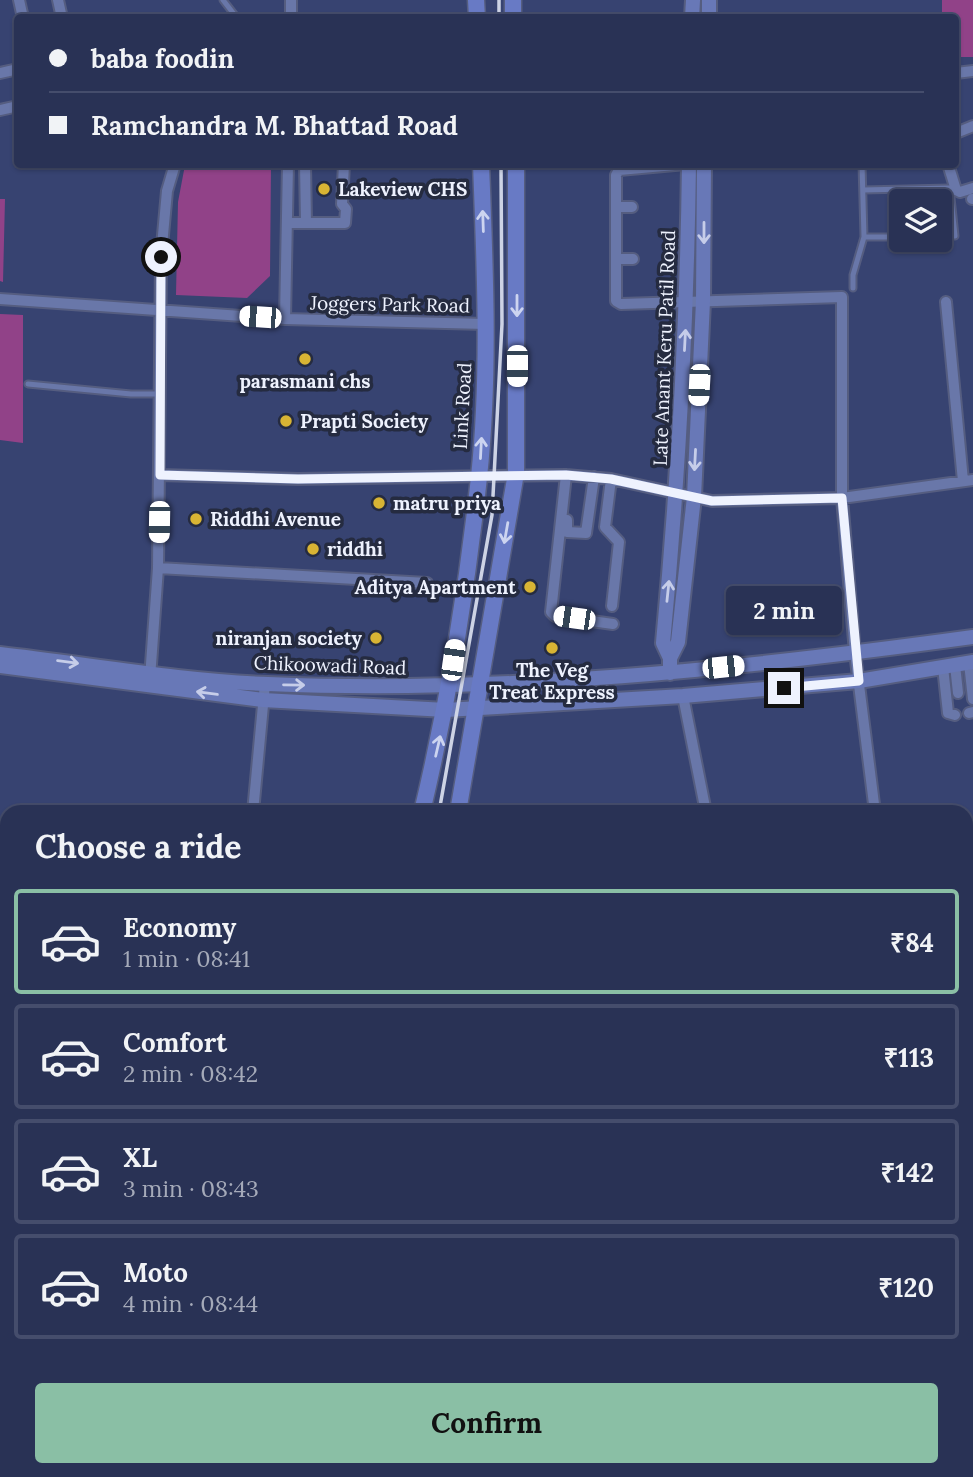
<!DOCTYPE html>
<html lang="en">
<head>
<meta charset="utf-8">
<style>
  :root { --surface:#293255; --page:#313a5b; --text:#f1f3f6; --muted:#a5aab9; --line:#454d6c; --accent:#8abfa5 }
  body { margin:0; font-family:Lora,serif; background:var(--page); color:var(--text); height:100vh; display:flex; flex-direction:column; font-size:26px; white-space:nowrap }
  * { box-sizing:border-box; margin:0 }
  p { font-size:23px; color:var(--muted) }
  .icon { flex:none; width:38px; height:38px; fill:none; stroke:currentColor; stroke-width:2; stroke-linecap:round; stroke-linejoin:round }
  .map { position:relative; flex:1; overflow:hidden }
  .side { position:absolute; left:0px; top:805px; width:973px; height:672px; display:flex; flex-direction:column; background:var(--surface); border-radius:21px 21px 0 0; box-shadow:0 2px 5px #0004,0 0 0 2px var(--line) }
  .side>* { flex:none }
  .top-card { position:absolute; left:14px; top:14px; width:945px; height:154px; border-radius:7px; box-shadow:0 2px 5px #0004,0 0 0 2px var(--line); display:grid; align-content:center; height:154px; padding:0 35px; background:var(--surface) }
  .fabs { position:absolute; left:889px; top:189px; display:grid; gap:14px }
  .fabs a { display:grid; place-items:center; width:63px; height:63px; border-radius:7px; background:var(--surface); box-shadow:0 2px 5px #0004,0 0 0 2px var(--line); font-size:35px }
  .end { position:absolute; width:32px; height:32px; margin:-16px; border:9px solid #eef2fe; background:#111; box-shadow:0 0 0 4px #111 }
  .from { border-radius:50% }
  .bubble { position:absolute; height:49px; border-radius:7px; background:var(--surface); box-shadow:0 2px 5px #0004,0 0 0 2px var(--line); font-size:23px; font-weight:700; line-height:49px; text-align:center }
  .car { position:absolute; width:21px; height:42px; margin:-21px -10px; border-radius:9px; box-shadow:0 0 5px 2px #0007; background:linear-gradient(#fff 24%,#345 0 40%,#fff 0 76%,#345 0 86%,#fff 0) }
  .top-card b { display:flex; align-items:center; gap:24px; height:66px; font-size:26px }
  .top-card b+b { border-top:2px solid var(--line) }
  .top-card i { width:18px; height:18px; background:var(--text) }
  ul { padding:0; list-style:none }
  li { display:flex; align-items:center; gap:21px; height:105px; margin:0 14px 10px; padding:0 21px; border:4px solid var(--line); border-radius:7px }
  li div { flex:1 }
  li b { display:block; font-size:26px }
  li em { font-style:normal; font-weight:700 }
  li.current { border-color:var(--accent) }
  li>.icon { width:63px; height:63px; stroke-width:1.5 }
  h2 { padding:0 35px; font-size:32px; line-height:84px }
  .cta { display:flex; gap:14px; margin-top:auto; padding:14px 35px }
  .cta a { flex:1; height:80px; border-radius:7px; background:var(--accent); color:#111; font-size:28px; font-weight:700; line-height:80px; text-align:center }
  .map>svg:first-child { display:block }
  .green { fill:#914288 }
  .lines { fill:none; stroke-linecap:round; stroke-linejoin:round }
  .stream { stroke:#1d3439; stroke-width:3.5 }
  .lane-casing { stroke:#555d80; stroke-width:9 }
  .street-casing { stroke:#555d80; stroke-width:14 }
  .secondary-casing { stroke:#555d80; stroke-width:18 }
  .primary-casing { stroke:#555d80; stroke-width:19 }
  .path { stroke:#8991b0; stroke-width:2; stroke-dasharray:5 3.5; stroke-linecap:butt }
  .lane { stroke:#6977a9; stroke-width:5 }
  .street { stroke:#6977a9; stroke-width:10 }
  .secondary { stroke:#6878b7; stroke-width:14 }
  .primary { stroke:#687ac5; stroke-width:16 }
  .rail { stroke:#cdd3e5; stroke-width:3.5 }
  .oneway { stroke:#ccd4f0 }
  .oneway2 { stroke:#c6cde9 }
  .route { stroke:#eef2fe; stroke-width:9 }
  .poi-dot { fill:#d8b434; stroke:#252b40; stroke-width:2.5 }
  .labels { text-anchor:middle; stroke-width:7; stroke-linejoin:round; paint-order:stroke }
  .poi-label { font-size:19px; font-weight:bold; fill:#eef2fe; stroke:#252b40; text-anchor:start }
  .street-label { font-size:19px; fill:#eef2fe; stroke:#252b40 }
</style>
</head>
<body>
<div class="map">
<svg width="973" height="1477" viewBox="0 0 973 1477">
  <rect width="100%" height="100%" fill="#374371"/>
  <path class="green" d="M 942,0 L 973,0 L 973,57 L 956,57 L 956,18 L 942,17 Z
    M 185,165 L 271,165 L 270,276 L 247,298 L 176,295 L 178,202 Z
    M 0,199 L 5,199 L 3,282 L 0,281 Z
    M 0,314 L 23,315 L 23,443 L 0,440 Z
    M 966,945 L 973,945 L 973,1081 L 966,1082 Z
    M 0,1008 L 7,1008 L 7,1109 L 0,1109 Z
    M 532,1470 L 750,1470 L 744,1477 L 686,1477 L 674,1470 L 669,1477 L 527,1477 Z"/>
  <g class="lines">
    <path class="stream" d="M 0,1126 L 7,1126
      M 966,1390 L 973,1390"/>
    <g class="lane-casing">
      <path id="lane" d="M 223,0 L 237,18
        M 862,164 L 864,237 L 901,237
        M 863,190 L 950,188 L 955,236 L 940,236
        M 853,288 L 853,275 L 864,237
        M 28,384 L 131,394 L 161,394"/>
    </g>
    <g class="street-casing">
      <path id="street" d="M 19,0 L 23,18
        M 58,0 L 62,18
        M 291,18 L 291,0
        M 0,73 L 18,69
        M 956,73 L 973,71
        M 0,110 L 18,106
        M 956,133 L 973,126
        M 305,164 L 306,223
        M 686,164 L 619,170 L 616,175 L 616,301 L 621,304 L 842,297 L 842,498 L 855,653 L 875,812
        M 948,164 L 956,190 L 960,192 L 973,188
        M 972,199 L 973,199
        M 616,207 L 632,207
        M 287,223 L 345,223 L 346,209 L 342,204 L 344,164
        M 616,259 L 633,259
        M 0,299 L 285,319 L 486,324
        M 946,302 L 963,481
        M 285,319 L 288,164
        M 160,475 L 298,479 L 566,475 L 611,479 L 712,501 L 842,498 L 973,480
        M 566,475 L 551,612 L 555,616 L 613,624
        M 611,479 L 605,527 L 619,542 L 612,606
        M 567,520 L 567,532 L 586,533 L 594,477
        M 158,568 L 427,583
        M 969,663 L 973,699
        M 955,665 L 958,693
        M 943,667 L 948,713 L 955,715
        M 150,678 L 158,568 L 161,257 L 167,191 L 175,164
        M 683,696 L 706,812
        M 969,713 L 973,712
        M 253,812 L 265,684
        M 0,837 L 7,837
        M 0,875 L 7,875
        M 966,1405 L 973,1406
        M 966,1445 L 973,1446
        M 325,1470 L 335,1477
        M 786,1470 L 804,1477
        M 950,1470 L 967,1477
        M 766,1477 L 773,1470"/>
    </g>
    <g class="secondary-casing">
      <path id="secondary" d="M 692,18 L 693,0
        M 709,18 L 709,0
        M 0,654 C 88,664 180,681 268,684 C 504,694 740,669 973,637
        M 670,658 L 663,643 C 678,484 687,325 689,164
        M 0,666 L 263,700 L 446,710 L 683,696 L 859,681 L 973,662
        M 670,673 L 670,658 L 678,642 L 694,497 L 703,301 L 704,164
        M 966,933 L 973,932
        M 503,1477 L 507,1470"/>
    </g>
    <g class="primary-casing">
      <path id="primary" d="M 476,0 L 477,18
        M 513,0 L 513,18
        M 422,812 C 448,702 467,590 479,477 C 490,374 485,268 481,164
        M 458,812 L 516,473 L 516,164
        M 95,1477 L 102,1470
        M 135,1477 L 142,1470"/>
    </g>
    <path class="path" d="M 0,1012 L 7,1011
      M 0,1087 L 7,1086
      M 0,1099 L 7,1098"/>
    <use href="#lane" class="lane"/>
    <use href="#street" class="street"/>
    <use href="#secondary" class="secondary"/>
    <use href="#primary" class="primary"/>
    <path class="rail" d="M 499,0 L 499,18
      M 439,812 L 492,515 L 502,324 L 501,164
      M 119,1477 L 126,1470"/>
  </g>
  <defs><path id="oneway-shaft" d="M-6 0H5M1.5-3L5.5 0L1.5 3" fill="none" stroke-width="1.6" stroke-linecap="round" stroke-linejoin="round" transform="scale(1.75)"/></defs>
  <g class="oneway">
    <use href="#oneway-shaft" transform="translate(483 221) rotate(-92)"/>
    <use href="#oneway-shaft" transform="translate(517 306) rotate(90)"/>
    <use href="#oneway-shaft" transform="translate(481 448) rotate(-87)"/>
    <use href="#oneway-shaft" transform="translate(506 533) rotate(100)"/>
    <use href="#oneway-shaft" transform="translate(438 746) rotate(-77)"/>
  </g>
  <g class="oneway2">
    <use href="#oneway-shaft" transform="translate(704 233) rotate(90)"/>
    <use href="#oneway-shaft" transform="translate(685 340) rotate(-87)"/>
    <use href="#oneway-shaft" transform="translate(695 460) rotate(93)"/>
    <use href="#oneway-shaft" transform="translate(668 591) rotate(-84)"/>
    <use href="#oneway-shaft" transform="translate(68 662) rotate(7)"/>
    <use href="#oneway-shaft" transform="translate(294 685) rotate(1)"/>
    <use href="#oneway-shaft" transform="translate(207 693) rotate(-172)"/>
  </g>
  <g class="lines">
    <path class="route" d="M 161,257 L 160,475 L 298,479 L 566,475 L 611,479 L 712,501 L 842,498 L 859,681 L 784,688"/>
  </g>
  <g class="poi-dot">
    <circle cx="324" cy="189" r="7"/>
    <circle cx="305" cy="359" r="7"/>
    <circle cx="286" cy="421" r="7"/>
    <circle cx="379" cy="503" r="7"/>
    <circle cx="196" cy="519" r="7"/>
    <circle cx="313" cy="549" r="7"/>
    <circle cx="530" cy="587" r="7"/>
    <circle cx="376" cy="638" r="7"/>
    <circle cx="552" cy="648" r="7"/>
  </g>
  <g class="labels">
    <g class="poi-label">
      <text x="338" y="196">Lakeview CHS</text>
      <text x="305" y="388" text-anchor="middle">parasmani chs</text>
      <text x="300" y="428">Prapti Society</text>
      <text x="393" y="510">matru priya</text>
      <text x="210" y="526">Riddhi Avenue</text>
      <text x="327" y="556">riddhi</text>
      <text x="516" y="594" text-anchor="end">Aditya Apartment</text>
      <text x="362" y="645" text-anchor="end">niranjan society</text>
      <text x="552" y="677" text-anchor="middle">The Veg<tspan x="552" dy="22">Treat Express</tspan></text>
    </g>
    <g class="street-label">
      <text transform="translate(390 304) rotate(1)" y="7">Joggers Park Road</text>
      <text transform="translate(664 348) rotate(-88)" y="7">Late Anant Keru Patil Road</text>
      <text transform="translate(462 406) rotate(-87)" y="7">Link Road</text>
      <text transform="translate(330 665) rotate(2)" y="7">Chikoowadi Road</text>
    </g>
  </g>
</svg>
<div class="fabs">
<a><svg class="icon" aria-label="layers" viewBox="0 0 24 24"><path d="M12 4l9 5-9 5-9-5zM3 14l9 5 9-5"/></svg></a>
</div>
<i class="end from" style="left:161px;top:257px"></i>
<i class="end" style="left:784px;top:688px"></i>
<div class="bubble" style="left:726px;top:586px;width:116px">2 min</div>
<i class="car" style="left:260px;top:317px;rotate:274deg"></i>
<i class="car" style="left:517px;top:366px;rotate:180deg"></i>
<i class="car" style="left:699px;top:385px;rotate:183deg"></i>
<i class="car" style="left:159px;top:522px;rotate:181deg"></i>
<i class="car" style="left:574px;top:618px;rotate:278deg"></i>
<i class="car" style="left:453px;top:660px;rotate:8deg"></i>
<i class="car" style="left:723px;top:667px;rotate:84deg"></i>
<div class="top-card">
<b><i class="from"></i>baba foodin</b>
<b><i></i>Ramchandra M. Bhattad Road</b>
</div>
<section class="side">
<h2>Choose a ride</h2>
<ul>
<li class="current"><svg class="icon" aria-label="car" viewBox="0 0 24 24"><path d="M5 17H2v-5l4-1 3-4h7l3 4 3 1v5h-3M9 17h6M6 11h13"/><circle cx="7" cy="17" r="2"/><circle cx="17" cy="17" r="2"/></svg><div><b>Economy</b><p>1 min · 08:41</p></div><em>₹84</em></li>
<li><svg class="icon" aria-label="car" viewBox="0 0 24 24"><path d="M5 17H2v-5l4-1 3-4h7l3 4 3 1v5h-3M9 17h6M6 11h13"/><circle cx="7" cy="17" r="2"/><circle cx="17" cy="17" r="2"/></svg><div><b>Comfort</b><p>2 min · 08:42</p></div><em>₹113</em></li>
<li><svg class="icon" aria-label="car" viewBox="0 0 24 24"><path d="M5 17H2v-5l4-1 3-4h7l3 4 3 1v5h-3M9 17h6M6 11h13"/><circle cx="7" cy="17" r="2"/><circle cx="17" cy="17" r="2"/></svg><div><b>XL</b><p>3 min · 08:43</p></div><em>₹142</em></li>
<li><svg class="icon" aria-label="car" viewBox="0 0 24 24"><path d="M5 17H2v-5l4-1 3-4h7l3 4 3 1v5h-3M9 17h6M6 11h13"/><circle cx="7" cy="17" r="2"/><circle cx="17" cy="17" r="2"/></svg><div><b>Moto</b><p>4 min · 08:44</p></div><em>₹120</em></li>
</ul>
<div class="cta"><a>Confirm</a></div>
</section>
</div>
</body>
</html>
